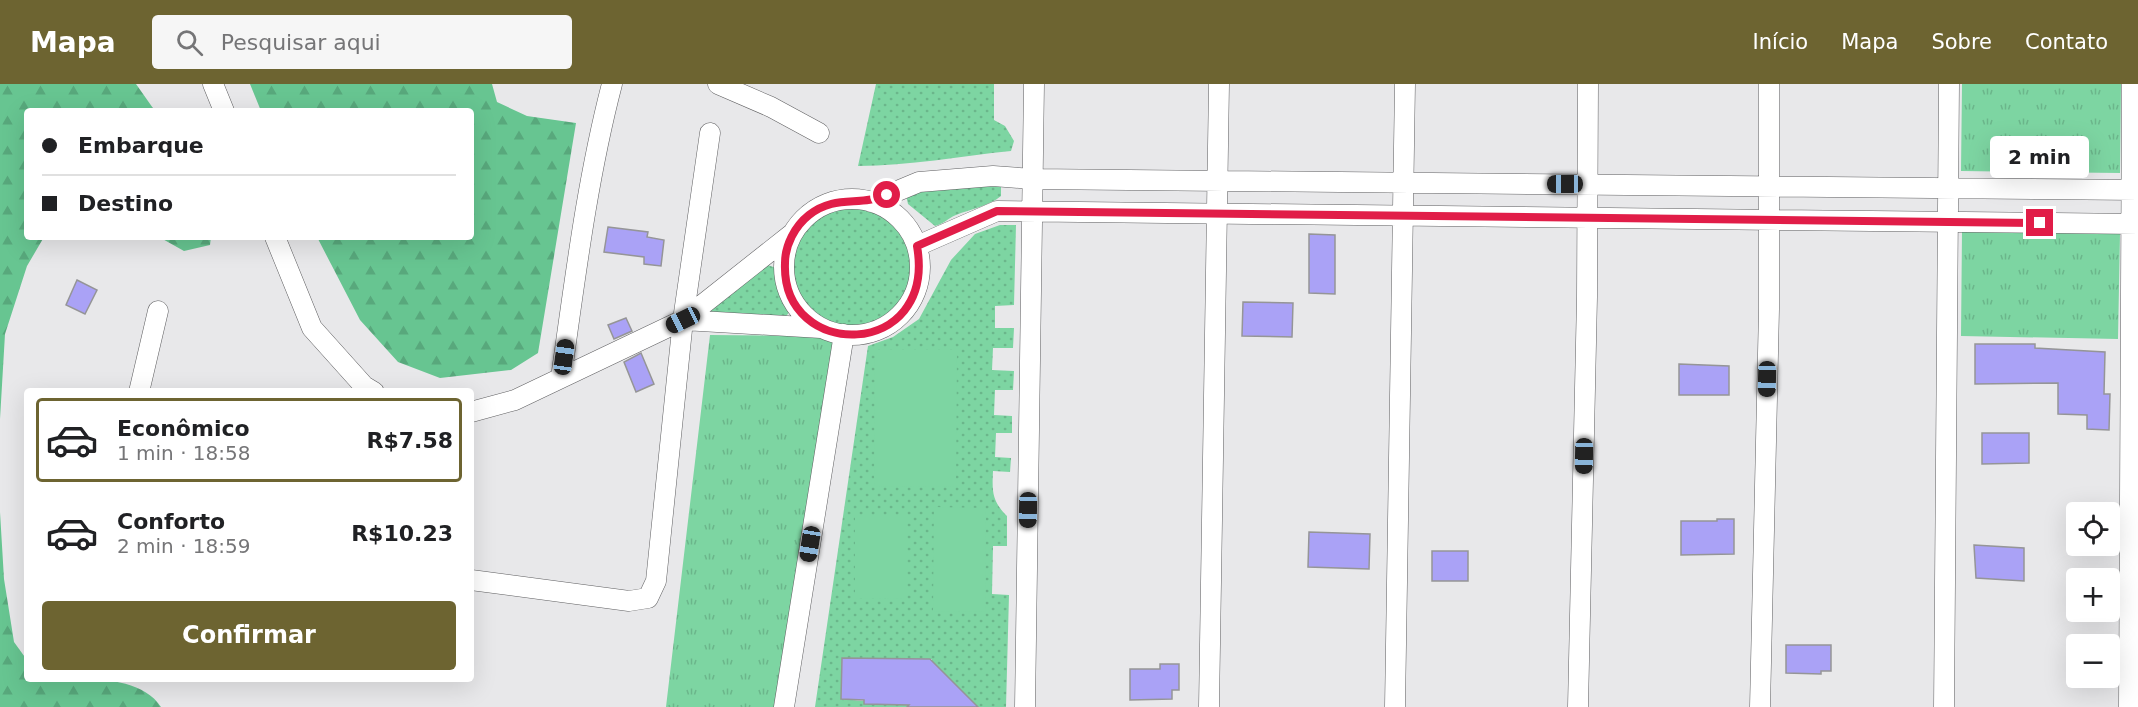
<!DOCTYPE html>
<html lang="pt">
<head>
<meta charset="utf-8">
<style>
  :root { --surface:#fff; --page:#f6f6f6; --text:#202124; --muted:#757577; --line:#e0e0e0; --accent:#6d6431 }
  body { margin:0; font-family:"DejaVu Sans",sans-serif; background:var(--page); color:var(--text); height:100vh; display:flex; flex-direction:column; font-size:22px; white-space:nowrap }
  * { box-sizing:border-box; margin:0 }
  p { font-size:20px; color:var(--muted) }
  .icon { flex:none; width:33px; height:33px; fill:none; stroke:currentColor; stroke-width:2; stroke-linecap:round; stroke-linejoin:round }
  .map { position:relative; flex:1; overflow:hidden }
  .details { position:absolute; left:24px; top:304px; width:450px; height:294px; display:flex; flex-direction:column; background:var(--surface); border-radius:6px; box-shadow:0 6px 24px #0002 }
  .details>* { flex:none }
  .top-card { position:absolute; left:24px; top:24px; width:450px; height:132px; border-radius:6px; box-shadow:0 6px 24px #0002; display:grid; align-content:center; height:132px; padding:0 18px; background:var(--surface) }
  .controls { position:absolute; left:2066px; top:418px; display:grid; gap:12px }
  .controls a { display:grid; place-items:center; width:54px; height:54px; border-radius:6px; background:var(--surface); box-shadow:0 6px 24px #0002; font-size:30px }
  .end { position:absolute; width:27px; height:27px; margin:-14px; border:8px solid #e11d48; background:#fff; box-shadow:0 0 0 3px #fff }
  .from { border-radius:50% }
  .bubble { position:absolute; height:42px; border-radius:6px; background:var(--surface); box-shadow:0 6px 24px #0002; font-size:20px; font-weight:800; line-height:42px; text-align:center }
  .car { position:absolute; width:18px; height:36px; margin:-18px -9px; border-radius:8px; box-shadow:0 0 4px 2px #0007; background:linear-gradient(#222 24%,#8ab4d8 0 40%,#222 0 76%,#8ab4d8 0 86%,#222 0) }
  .top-card b { display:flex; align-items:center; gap:21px; height:57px; font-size:22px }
  .top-card b+b { border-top:2px solid var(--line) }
  .top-card i { width:15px; height:15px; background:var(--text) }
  ul { padding:10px 0 0; list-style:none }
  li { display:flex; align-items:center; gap:18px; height:84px; margin:0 12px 9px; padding:0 6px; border:3px solid transparent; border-radius:6px }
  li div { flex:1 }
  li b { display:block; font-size:22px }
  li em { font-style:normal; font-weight:800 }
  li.on { border-color:var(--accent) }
  li>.icon { width:54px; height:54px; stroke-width:1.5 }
  .action { display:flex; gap:12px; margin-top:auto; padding:12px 18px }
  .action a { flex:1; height:69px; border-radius:6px; background:var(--accent); color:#fff; font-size:24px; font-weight:800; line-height:69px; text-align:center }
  header { display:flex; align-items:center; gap:36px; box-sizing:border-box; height:84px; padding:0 30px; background:var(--accent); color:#fff }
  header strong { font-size:28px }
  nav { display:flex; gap:33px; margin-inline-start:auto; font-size:21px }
  .search { width:420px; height:54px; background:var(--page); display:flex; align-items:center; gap:15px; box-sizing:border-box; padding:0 21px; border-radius:6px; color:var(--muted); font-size:22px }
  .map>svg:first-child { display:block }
  .grass { fill:url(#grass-dots) }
  .forest { fill:url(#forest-firs) }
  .park { fill:url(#park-tufts) }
  .pitch { fill:#7dd5a2 }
  .building { fill:#aaa2f6; stroke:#959597; stroke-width:1.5 }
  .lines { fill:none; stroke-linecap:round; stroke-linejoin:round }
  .minor-casing { stroke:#5f5f61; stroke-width:21 }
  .minor { stroke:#fff; stroke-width:20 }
  .route { stroke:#e11d48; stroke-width:8 }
</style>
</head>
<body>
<header>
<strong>Mapa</strong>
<div class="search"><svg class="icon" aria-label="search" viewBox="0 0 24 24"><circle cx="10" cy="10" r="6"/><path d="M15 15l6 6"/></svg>Pesquisar aqui</div>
<nav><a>Início</a><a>Mapa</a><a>Sobre</a><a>Contato</a></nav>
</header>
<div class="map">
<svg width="2138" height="623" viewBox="0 0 2138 623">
  <defs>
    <pattern id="grass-dots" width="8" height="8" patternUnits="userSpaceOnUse" patternTransform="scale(1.5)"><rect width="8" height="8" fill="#7dd5a2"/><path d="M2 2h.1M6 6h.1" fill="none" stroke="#6bb68b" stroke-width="1.8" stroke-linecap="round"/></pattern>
    <pattern id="forest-firs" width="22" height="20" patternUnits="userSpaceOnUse" patternTransform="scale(1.5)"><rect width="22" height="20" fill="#67c591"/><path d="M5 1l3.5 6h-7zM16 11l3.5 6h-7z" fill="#58a87c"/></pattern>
    <pattern id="park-tufts" width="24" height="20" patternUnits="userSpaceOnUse" patternTransform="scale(1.5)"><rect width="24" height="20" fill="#7dd5a2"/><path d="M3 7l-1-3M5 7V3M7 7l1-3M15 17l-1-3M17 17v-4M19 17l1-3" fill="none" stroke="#6bb68b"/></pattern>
  </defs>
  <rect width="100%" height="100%" fill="#e8e8ea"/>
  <path class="grass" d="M 876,0 L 994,0 L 994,36 L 1005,42 L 1014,57 L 1011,67 C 960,72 909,82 858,82 Z
    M 1001,101 L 1001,112 C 989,122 971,125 956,131 C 948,134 944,140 935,142 L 908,120 L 906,111 L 911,107 Z
    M793 183a59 59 0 1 1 118 0a59 59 0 1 1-118 0Z
    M 1000,141 L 1016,141 L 1014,221 L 995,222 L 995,244 L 1014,244 L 1013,264 L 993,264 L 992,286 L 1014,287 L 1013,306 L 995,306 L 994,331 L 1012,332 L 1012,349 L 996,349 L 995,373 L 1011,374 L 1010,388 L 993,387 C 992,408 992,417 1007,432 L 1007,462 L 993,462 L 992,510 L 1009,511 L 1006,623 L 974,623 L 932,596 L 932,575 L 842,574 L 841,615 L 909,621 L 907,623 L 815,623 L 868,262 L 893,253 L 919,235 L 951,176 L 975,150 Z
    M 765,180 L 776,184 L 792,225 L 782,237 L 706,230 L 706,223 Z"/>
  <path class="forest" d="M 0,0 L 136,0 L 155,27 L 27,27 L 27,153 L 44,153 L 27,182 L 5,250 L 0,335 Z
    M 250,0 L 492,0 L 497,18 L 527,32 L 576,39 L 538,269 L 511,286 L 440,294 L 398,278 L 360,236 L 317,153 L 471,153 L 471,27 L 261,27 Z
    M 159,153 L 211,153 L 210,161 L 184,167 Z
    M 0,428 L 4,495 L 14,558 L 27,576 L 27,596 C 66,596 137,586 161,623 L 0,623 Z"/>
  <path class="park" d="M 1962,0 L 2121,0 L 2120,89 L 1961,87 Z
    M 1962,147 L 2120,150 L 2118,255 L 1961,252 Z
    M 710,251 L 836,252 L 774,623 L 666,623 Z"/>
  <path class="pitch" d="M 875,266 L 957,266 L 956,403 L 874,402 Z
    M 934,423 L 986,424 L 985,528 L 933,527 Z
    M 855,432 L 905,432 L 905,515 L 855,514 Z"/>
  <path class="building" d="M 608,143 L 648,148 L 647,153 L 664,156 L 661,182 L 644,180 L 644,173 L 604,168 Z
    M 1309,150 L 1335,151 L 1335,210 L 1309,209 Z
    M 77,196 L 97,206 L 85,230 L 66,221 Z
    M 1243,218 L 1293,219 L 1292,253 L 1242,252 Z
    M 626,234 L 632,247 L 614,255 L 608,241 Z
    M 1975,260 L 2035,260 L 2035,264 L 2105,268 L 2104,310 L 2110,310 L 2109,346 L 2087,345 L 2087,331 L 2058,330 L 2058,299 L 1975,300 Z
    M 641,269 L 654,300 L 636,308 L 624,278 Z
    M 1679,280 L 1729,282 L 1729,311 L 1679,311 Z
    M 1982,349 L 2029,349 L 2029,379 L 1982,380 Z
    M 1717,435 L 1734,435 L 1734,470 L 1681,471 L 1681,437 L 1717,437 Z
    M 1309,448 L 1370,450 L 1369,485 L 1308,483 Z
    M 1974,461 L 2024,464 L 2024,497 L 1976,494 Z
    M 1432,467 L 1468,467 L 1468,497 L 1432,497 Z
    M 1786,561 L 1831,561 L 1831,587 L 1821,587 L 1821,590 L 1786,589 Z
    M 842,574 L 930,575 L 978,623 L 907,623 L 909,621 L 864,620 L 864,616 L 841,615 Z
    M 1160,580 L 1179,580 L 1179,606 L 1172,606 L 1172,615 L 1130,616 L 1130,585 L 1160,585 Z"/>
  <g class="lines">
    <g class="minor-casing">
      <path id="minor" d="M 213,0 L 224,27
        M 718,0 L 771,23 L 819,49
        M784 183a68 68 0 1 1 136 0a68 68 0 1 1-136 0Z
        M 871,118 L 919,98 L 993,92 L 1033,95 L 2138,106
        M 275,153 L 312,244 L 364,302 L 374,308
        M 917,162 L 997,127 L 2138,140
        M 683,236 L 821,244
        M 561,294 C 575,195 587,96 612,0
        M 139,308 L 158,227
        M 471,328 L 515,316 L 683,236 L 793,149
        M 471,496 L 629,517 L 648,514 L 656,497 L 683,236 L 710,49
        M 784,623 L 844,250
        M 1025,623 L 1034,0
        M 1209,623 L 1219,0
        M 1395,623 L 1405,0
        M 1578,623 L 1587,213 L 1588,0
        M 1760,623 L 1769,225 L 1769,0
        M 1944,623 L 1949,0
        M 2129,623 L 2132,0"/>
    </g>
    <use href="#minor" class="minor"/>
  </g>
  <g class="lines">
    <path class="route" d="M 887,111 C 859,123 836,110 809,131 C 795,142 785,161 785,179 C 781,278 937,276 917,162 L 997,127 L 2040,139"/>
  </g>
</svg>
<div class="controls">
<a><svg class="icon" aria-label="locate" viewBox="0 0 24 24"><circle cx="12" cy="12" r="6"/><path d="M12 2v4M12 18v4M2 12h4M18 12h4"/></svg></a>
<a>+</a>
<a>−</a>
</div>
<i class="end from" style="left:887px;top:111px"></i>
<i class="end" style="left:2040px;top:139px"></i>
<div class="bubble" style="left:1990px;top:52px;width:99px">2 min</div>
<i class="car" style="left:1565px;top:100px;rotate:270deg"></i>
<i class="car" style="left:683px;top:236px;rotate:244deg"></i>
<i class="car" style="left:564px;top:273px;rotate:8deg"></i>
<i class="car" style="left:1767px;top:295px;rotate:181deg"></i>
<i class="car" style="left:1584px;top:372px;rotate:181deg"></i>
<i class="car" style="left:1028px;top:426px;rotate:181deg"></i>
<i class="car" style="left:810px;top:460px;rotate:189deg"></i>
<div class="top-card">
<b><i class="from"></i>Embarque</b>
<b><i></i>Destino</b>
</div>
<section class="details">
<ul>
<li class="on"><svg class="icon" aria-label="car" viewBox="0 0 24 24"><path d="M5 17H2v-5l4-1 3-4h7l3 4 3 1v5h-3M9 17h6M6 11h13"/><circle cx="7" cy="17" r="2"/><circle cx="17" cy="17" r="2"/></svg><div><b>Econômico</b><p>1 min · 18:58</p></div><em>R$7.58</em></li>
<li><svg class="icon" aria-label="car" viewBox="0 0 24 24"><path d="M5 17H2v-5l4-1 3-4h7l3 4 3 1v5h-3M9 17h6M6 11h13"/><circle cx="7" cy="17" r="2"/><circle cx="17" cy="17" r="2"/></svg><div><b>Conforto</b><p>2 min · 18:59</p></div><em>R$10.23</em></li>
</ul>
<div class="action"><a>Confirmar</a></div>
</section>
</div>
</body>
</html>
